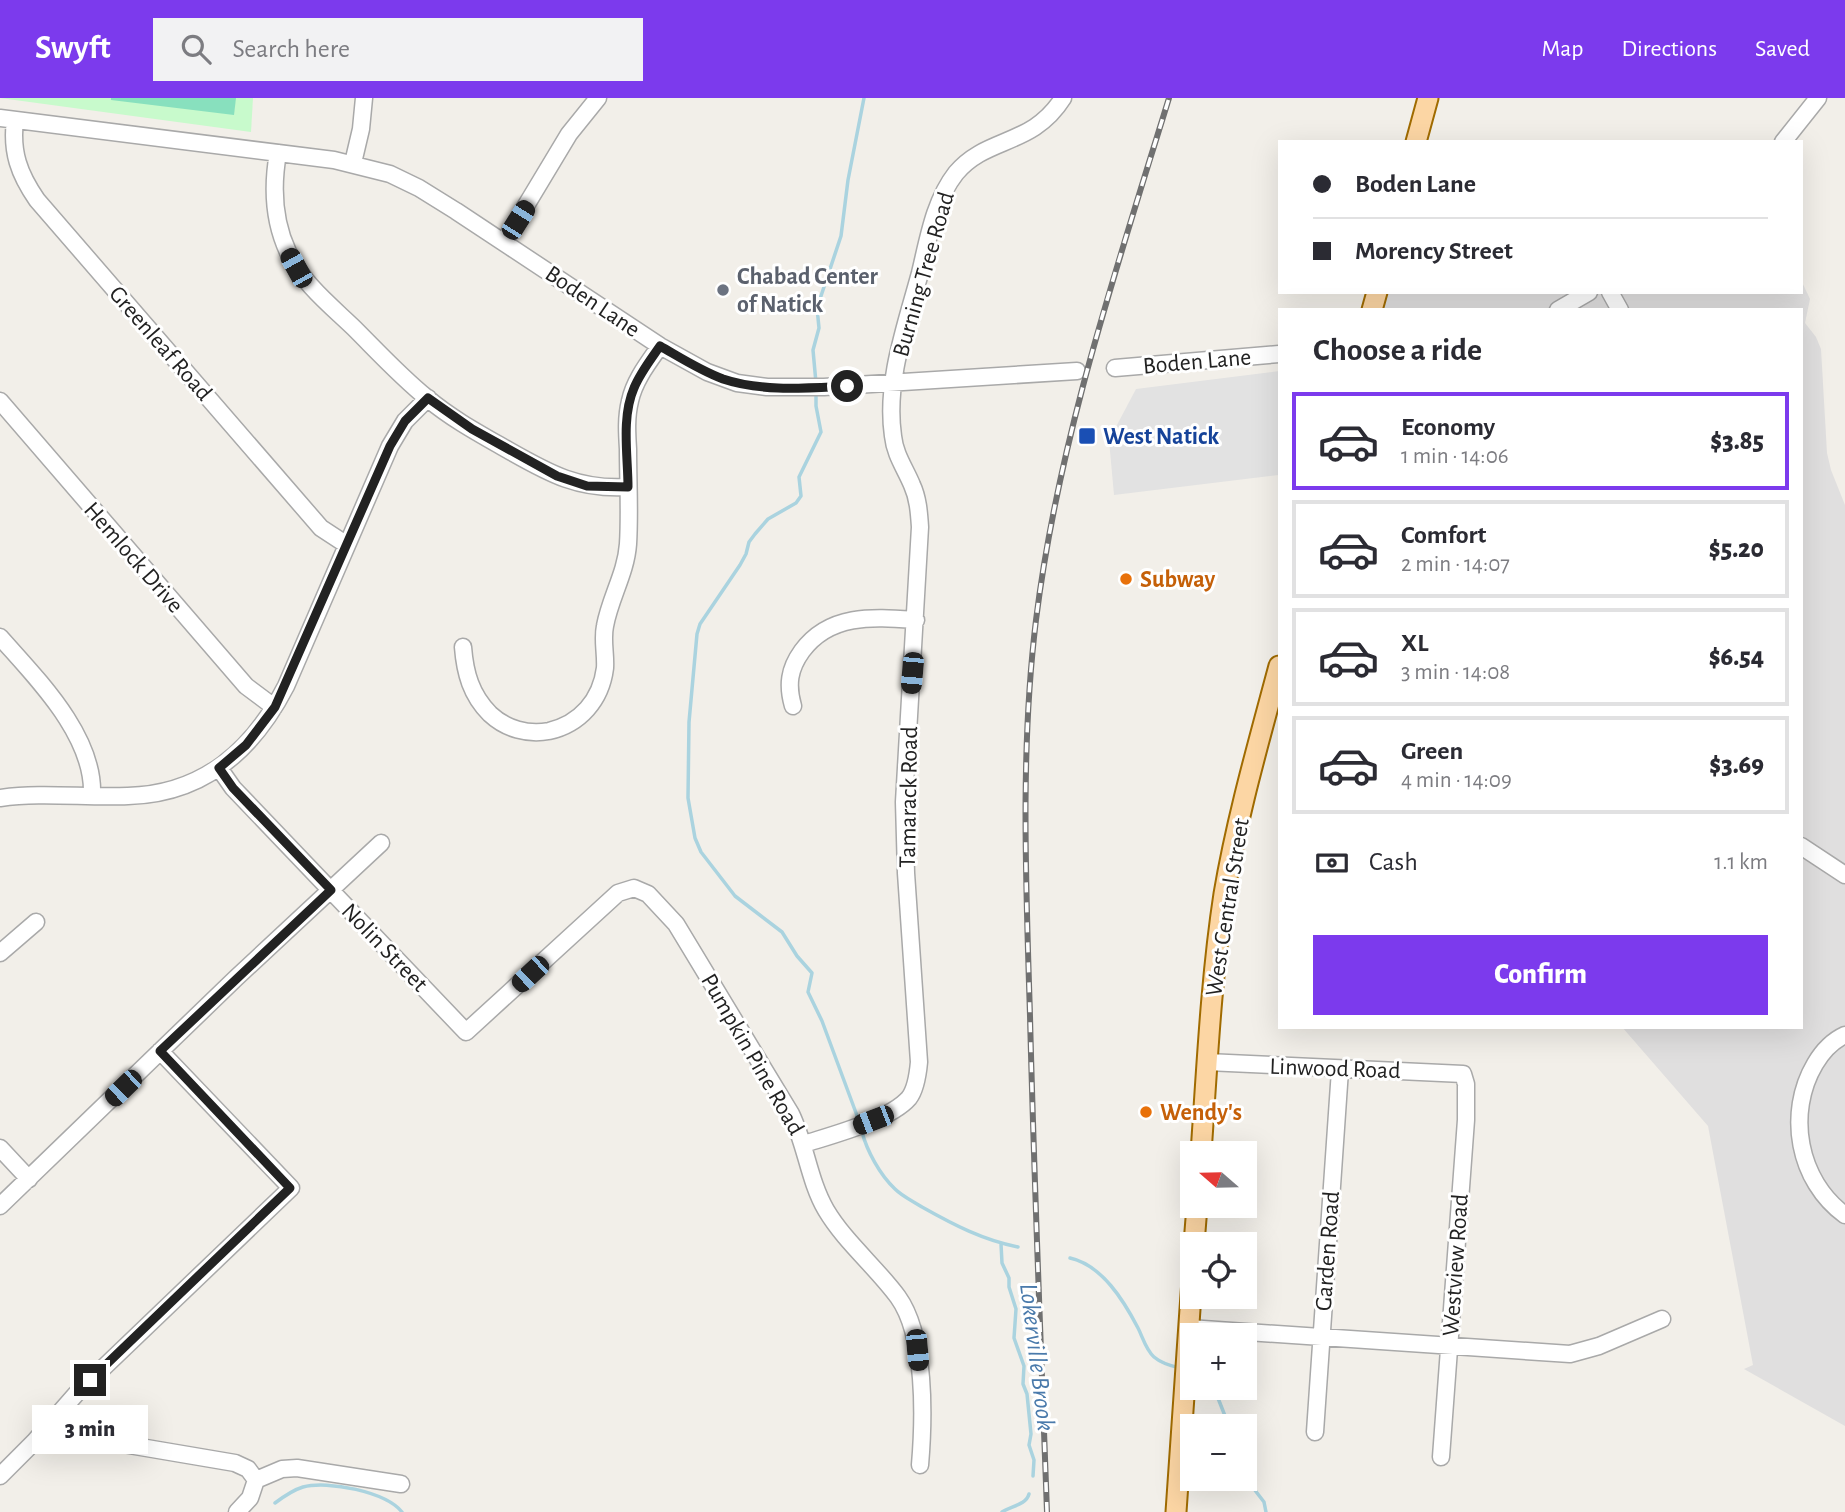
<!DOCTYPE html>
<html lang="en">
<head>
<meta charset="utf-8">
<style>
  :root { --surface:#fff; --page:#f2f2f3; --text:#2b2b33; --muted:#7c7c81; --line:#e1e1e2; --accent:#7c3aed }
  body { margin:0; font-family:"Alegreya Sans",sans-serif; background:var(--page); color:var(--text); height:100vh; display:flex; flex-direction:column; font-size:26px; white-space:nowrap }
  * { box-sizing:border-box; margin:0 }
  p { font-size:23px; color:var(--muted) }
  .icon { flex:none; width:38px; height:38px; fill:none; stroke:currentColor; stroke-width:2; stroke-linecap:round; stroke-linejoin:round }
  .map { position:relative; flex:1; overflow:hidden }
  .drawer { position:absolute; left:1278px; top:210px; width:525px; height:721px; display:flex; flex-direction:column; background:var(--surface); border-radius:0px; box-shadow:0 7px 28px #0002 }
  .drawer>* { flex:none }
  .guide { position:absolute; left:1278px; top:42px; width:525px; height:154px; border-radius:0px; box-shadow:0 7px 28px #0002; display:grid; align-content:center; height:154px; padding:0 35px; background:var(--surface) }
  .needle { width:46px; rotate:290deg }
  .controls { position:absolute; left:1180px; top:1043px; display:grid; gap:14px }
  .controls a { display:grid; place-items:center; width:77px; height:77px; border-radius:0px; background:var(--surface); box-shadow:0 7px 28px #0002; font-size:35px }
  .end { position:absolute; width:32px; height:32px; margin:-16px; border:9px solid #222; background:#fff; box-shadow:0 0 0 4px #fff }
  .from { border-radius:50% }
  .bubble { position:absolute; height:49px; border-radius:0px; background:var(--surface); box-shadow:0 7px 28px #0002; font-size:23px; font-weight:800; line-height:49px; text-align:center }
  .car { position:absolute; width:21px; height:42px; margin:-21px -10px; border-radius:9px; box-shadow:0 0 5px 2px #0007; background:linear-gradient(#222 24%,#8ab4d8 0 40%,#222 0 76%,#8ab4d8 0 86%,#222 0) }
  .guide b { display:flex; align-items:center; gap:24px; height:66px; font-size:26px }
  .guide b+b { border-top:2px solid var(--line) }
  .guide i { width:18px; height:18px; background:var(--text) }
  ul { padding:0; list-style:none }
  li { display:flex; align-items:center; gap:21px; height:98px; margin:0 14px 10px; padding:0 21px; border:4px solid var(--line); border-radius:0px }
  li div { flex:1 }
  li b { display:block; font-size:26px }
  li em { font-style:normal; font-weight:800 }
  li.current { border-color:var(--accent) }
  li>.icon { width:63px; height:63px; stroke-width:1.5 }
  h2 { padding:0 35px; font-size:32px; line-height:84px }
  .pay { display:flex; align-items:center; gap:18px; height:77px; padding:0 35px; font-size:26px }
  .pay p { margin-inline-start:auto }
  .action { display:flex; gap:14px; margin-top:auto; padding:14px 35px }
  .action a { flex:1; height:80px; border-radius:0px; background:var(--accent); color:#fff; font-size:28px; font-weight:800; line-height:80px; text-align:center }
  header { display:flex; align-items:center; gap:42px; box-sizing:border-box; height:98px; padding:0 35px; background:var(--accent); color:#fff }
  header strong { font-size:33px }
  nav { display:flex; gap:38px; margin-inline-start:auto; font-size:24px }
  .search { width:490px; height:63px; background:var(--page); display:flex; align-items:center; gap:18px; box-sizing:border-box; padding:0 24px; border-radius:0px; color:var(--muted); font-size:26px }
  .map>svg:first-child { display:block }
  .residential { fill:#e0dfdf }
  .park { fill:#c8facc }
  .pitch { fill:#88e0be }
  .parking { fill:#e2e2e2 }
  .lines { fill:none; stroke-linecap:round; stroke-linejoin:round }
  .stream { stroke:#aad3df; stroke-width:3.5 }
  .minor-casing { stroke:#a9a9a9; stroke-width:19 }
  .major-casing { stroke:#a06b00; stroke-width:23 }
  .minor { stroke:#fff; stroke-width:16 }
  .major { stroke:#fcd6a4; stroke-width:19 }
  .rail-casing { stroke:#707070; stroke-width:6 }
  .rail { stroke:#fff; stroke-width:3.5; stroke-dasharray:10; stroke-linecap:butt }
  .route { stroke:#222; stroke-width:9 }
  .worship-dot { fill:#6b7280; stroke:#fff; stroke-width:2.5 }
  .transit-dot { fill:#1a4fb4; stroke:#fff; stroke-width:2.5 }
  .food-dot { fill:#e8710a; stroke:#fff; stroke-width:2.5 }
  .labels { text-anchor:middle; stroke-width:6; stroke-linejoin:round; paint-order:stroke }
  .street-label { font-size:24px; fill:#222; stroke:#fff }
  .worship-label { font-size:24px; font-weight:bold; fill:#5b616d; stroke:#fff; text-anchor:start }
  .transit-label { font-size:24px; font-weight:bold; fill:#164399; stroke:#fff; text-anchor:start }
  .food-label { font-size:24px; font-weight:bold; fill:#c56008; stroke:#fff; text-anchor:start }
  .water-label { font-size:26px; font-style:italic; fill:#4a7aab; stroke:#fff }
</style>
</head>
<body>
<header>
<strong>Swyft</strong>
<div class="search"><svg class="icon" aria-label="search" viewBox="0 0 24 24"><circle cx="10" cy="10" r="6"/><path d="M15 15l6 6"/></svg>Search here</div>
<nav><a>Map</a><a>Directions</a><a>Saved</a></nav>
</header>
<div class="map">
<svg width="1845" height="1414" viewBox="0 0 1845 1414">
  <rect width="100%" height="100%" fill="#f2efe9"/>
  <path class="residential" d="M 1801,182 L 1810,201 L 1805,225 L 1816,239 L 1821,251 L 1827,355 L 1831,372 L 1845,407 L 1845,1328 L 1744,1271 L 1753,1267 L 1708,1028 L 1622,929 L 1801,929 L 1801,212 L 1372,212 L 1377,194 L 1801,194 Z"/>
  <path class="park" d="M 0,0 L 253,0 L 251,34 Z"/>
  <path class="pitch" d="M 111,0 L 236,0 L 234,17 L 111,2 Z"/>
  <path class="parking" d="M 1279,273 L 1279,377 L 1114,397 L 1109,342 L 1136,291 Z"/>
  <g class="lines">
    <path class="stream" d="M 816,285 L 813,252 L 819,230 L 817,210 L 841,138 L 848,82 L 864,0
      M 816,292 L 816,308 L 821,334 L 799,379 L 801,398 L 796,405 L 768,421 L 755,436 L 749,444 L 746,456 L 740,467 L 700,526 L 697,536 L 689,624 L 688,700 L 695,740 L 701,754 L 735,798 L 782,834 L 797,858 L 812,875 L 808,894 L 822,923 L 859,1023
      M 862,1034 C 867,1053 880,1077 895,1091 C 903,1099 913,1103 922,1109 C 954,1127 983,1142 1018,1149
      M 1001,1146 L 1002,1165 L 1009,1180 L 1009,1189 L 1016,1211 L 1014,1240 L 1024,1268 L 1023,1286 L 1027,1296 L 1031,1336 L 1029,1347 L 1034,1362 L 1033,1378
      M 1070,1160 C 1102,1167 1124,1203 1138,1230 C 1143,1240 1146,1252 1154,1259 C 1161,1265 1171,1268 1180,1270
      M 1214,1290 L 1229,1328
      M 1244,1362 L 1254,1391 L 1264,1404 L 1266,1414
      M 275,1405 C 283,1399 293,1392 303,1389 C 328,1382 386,1394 402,1414
      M 1002,1414 C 1011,1408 1026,1407 1029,1396"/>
    <g class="minor-casing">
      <path id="minor" d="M 0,20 L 334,62 L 390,76 L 419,90 L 456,113 L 660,248 L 707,274 L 737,285 L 767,289 L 824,289 L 1077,273
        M 15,22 C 11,54 19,76 37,102 L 321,430 L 347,447
        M 1783,44 L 1818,0
        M 278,55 C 272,89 273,122 288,154 C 302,185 330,207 354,230 C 378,254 401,279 427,300 C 452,321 480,336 508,352 C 550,376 579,392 628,389
        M 353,65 L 361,31 L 364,0
        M 504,144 L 569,36 L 598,0
        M 1610,194 L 1620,212
        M 1558,212 L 1589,194
        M 1115,270 L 1279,256
        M 0,303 L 246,588 L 274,609
        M 0,539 C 37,581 95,638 92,698
        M 463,549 C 465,575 471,597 490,616 C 506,631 528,637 549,633 C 580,626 601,602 605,570 C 606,556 602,542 605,528 C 610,500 626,475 628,446 C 630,415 628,383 628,351 C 627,335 626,319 630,303 C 634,283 648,265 660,248
        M 793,608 C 787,587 789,571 802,553 C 830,515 874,519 916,522
        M 219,670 L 233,690 L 466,934 L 618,795 L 634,790 L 648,796 L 676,826 L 791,1016 C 806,1047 809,1083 826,1112 C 845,1144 876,1169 898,1199 C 926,1238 924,1320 920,1367
        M 0,700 C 43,694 86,700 128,698 C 204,696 253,652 286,588 L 390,348 L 405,323 L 428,300
        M 1801,748 L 1845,777
        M 0,855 L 36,824
        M 1845,937 C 1832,943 1822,954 1815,966 C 1786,1015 1798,1083 1845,1117
        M 1207,964 L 1463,976 L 1466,986 L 1466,1022 L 1441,1359
        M 804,1046 C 832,1037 890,1022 909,1000 C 916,991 918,975 919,964 L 906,775 L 904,704 L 920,429 C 919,414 918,400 912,387 C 905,370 895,357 893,338 C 885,284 906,227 920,175 C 928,142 934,103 956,75 C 987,38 1032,49 1063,0
        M 0,1050 L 29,1081
        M 0,1108 L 236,880 L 381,745
        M 1189,1230 L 1570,1256 L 1599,1248 L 1662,1221
        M 47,1330 L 58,1335 L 235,1365 L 248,1371 L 256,1382
        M 1315,1334 L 1340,972
        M 0,1378 L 34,1344 L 76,1296 L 291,1090 L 160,953
        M 237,1414 L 250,1400 L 256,1382 L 282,1371 L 297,1370 L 401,1386"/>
    </g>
    <g class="major-casing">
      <path id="major" d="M 1416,44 L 1428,0
        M 1372,212 L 1377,194
        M 1201,1055 C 1207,969 1211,881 1224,796 C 1237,719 1259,643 1279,568
        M 1194,1146 L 1197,1108
        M 1176,1414 L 1192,1182"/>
    </g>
    <use href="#minor" class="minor"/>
    <use href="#major" class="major"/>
    <g class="rail-casing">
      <path id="rail" d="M 1047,1414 C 1041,1249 1034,1083 1030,918 C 1026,786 1020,653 1036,522 C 1058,344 1116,172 1169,0"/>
    </g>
    <use href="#rail" class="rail"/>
  </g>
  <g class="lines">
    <path class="route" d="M 90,1282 L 290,1090 L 160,953 L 331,792 L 233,690 L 219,670 L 246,647 L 275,609 L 390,348 L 405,323 L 428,300 L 472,331 L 557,378 L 587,388 L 628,389 C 628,358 621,320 634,290 C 640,275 651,261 660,248 C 681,260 701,273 723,281 C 762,294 806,290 847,288"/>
  </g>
  <circle class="worship-dot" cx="723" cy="192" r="7"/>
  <rect class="transit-dot" x="1078" y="329" width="18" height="18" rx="3.5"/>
  <g class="food-dot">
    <circle cx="1126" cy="481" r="7"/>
    <circle cx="1146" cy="1014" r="7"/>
  </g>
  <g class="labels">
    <g class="street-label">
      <text transform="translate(923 176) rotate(-74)" y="8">Burning Tree Road</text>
      <text transform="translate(593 203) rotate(34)" y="8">Boden Lane</text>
      <text transform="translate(161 245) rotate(49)" y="8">Greenleaf Road</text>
      <text transform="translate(1197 263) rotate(-5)" y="8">Boden Lane</text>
      <text transform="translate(134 459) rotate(49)" y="8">Hemlock Drive</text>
      <text transform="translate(908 699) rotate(-89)" y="8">Tamarack Road</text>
      <text transform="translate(1227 809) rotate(-81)" y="8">West Central Street</text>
      <text transform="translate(385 849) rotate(46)" y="8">Nolin Street</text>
      <text transform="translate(753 956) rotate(60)" y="8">Pumpkin Pine Road</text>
      <text transform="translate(1335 970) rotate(2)" y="8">Linwood Road</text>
      <text transform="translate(1327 1153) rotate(-86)" y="8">Garden Road</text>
      <text transform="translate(1455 1167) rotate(-86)" y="8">Westview Road</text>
    </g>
    <g class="worship-label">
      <text x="737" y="186">Chabad Center<tspan x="737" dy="28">of Natick</tspan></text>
    </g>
    <g class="transit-label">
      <text x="1103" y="346">West Natick</text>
    </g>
    <g class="food-label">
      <text x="1140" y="489">Subway</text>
      <text x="1160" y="1022">Wendy's</text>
    </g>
    <g class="water-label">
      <text transform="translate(1038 1259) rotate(83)" y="9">Lokerville Brook</text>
    </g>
  </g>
</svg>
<div class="controls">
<a><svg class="needle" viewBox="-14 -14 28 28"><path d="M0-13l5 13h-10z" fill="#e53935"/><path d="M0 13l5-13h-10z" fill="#7c7c81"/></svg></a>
<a><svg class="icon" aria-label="locate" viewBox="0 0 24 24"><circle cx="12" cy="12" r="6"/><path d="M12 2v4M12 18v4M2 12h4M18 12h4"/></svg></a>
<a>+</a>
<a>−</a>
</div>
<i class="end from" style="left:847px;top:288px"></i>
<i class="end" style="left:90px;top:1282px"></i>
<div class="bubble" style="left:32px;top:1307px;width:116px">3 min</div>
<i class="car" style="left:518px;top:122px;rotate:32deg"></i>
<i class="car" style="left:296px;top:170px;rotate:331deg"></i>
<i class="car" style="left:912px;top:575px;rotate:185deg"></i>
<i class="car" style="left:530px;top:876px;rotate:227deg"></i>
<i class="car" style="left:123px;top:990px;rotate:226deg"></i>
<i class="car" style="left:873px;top:1022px;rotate:249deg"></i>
<i class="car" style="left:917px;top:1252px;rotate:175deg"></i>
<div class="guide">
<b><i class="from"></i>Boden Lane</b>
<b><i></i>Morency Street</b>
</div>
<section class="drawer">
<h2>Choose a ride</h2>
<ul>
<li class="current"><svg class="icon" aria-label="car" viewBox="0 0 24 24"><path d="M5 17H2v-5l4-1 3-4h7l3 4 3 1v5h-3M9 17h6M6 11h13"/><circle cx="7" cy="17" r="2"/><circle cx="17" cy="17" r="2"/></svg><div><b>Economy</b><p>1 min · 14:06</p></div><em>$3.85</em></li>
<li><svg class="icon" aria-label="car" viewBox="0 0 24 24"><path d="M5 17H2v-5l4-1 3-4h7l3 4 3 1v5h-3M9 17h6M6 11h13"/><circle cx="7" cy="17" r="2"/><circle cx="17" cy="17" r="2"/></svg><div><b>Comfort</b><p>2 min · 14:07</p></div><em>$5.20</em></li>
<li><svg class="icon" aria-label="car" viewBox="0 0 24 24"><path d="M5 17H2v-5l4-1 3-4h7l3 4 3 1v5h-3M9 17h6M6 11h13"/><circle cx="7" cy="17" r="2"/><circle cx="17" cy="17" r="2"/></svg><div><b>XL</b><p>3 min · 14:08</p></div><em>$6.54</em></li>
<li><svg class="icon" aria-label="car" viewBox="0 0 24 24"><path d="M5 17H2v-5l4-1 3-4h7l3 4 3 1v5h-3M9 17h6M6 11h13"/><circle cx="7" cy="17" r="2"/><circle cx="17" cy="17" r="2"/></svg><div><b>Green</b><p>4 min · 14:09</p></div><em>$3.69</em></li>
</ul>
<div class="pay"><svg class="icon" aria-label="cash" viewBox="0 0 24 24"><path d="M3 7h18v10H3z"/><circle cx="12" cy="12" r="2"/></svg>Cash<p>1.1 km</p></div>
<div class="action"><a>Confirm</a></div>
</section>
</div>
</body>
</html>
